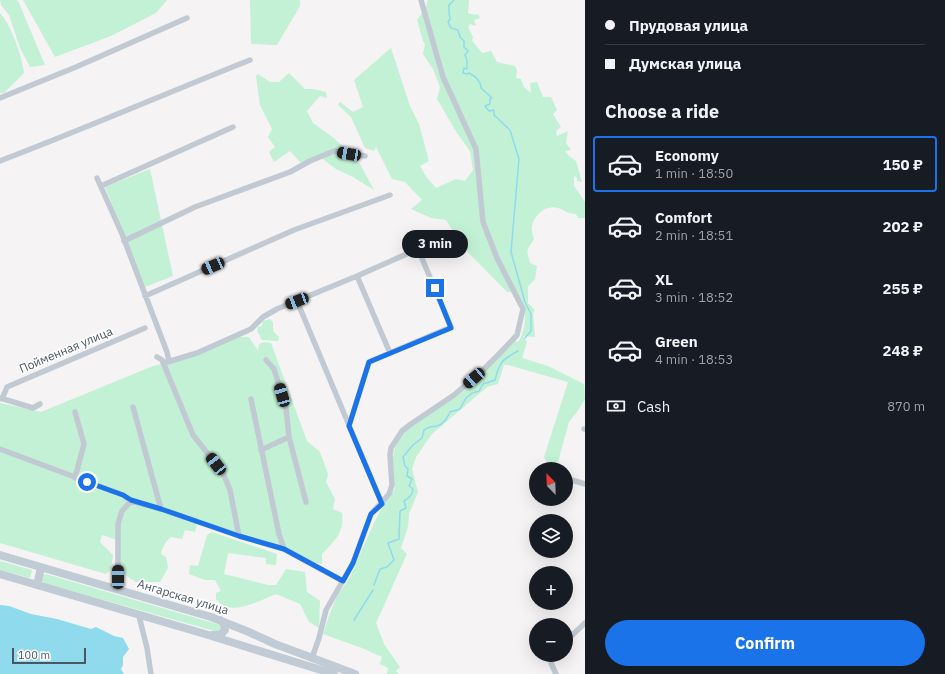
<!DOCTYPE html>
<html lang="en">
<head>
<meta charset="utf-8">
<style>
  :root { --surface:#171b24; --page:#20242c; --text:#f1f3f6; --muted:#9ea1a6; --line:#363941; --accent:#1a73e8 }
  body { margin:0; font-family:"IBM Plex Sans",sans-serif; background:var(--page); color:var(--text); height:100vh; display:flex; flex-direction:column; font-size:15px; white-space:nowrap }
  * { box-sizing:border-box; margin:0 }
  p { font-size:13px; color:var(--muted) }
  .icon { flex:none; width:22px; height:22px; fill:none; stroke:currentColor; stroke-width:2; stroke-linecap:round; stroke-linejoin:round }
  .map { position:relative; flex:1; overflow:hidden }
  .sheet { display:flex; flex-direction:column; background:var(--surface); width:360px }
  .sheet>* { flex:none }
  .banner { display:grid; align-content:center; height:88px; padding:0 20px; background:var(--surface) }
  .needle { width:26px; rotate:337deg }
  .tools { position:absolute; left:529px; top:462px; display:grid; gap:8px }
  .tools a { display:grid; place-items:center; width:44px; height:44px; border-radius:50%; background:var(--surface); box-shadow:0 4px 16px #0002; font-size:20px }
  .scale { position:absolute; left:12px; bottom:10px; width:74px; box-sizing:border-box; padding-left:4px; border:2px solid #4a5661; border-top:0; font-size:11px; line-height:14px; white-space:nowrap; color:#4a5661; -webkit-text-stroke:3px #fff; paint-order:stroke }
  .end { position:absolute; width:18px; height:18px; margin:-9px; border:5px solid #1a73e8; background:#fff; box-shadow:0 0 0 2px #fff }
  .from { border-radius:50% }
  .bubble { position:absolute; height:28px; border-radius:14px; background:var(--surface); box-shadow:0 4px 16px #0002; font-size:13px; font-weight:700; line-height:28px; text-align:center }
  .car { position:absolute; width:12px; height:24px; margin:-12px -6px; border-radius:5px; box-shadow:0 0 3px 1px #0007; background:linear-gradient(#222 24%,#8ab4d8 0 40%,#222 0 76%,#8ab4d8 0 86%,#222 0) }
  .banner b { display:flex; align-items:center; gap:14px; height:38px; font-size:15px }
  .banner b+b { border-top:1px solid var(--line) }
  .banner i { width:10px; height:10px; background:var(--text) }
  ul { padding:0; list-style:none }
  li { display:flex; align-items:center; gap:12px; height:56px; margin:0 8px 6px; padding:0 12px; border:2px solid transparent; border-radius:4px }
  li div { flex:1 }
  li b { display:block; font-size:15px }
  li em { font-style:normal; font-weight:700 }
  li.active { border-color:var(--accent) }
  li>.icon { width:36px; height:36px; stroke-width:1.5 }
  h2 { padding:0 20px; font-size:18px; line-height:48px }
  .pay { display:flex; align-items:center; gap:10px; height:44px; padding:0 20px; font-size:15px }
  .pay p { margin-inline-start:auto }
  .action { display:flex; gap:8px; margin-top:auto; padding:8px 20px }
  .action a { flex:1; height:46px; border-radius:24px; background:var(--accent); color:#fff; font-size:16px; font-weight:700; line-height:46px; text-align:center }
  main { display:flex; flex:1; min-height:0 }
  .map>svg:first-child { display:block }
  .green { fill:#c3f1d5 }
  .water { fill:#90daee }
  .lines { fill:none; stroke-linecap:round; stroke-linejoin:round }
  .stream { stroke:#90daee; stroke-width:1.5 }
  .street { stroke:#c1cad2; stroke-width:5.5 }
  .secondary { stroke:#c1cbd6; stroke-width:8 }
  .route { stroke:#1a73e8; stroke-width:5 }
  .labels { text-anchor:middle; stroke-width:3.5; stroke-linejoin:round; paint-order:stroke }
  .street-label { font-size:12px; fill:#4a5661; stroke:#fff }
</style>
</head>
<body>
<main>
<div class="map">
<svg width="585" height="674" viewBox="0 0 585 674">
  <rect width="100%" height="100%" fill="#f5f3f3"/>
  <path class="green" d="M 0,0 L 17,0 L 19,3 L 45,65 L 30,67 L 20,48 L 9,15 L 1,5 Z
    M 23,0 L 167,0 L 156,13 L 111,36 L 55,57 Z
    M 250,0 L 300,0 L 300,6 L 277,45 L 251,44 Z
    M 428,0 L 469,0 L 468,13 L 475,15 L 478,14 L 480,18 L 474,20 L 476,26 L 470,24 L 468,27 L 473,37 L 472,41 L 482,53 L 491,51 L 497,62 L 515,66 L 517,70 L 516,78 L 521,79 L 524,87 L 531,93 L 530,83 L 537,82 L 543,97 L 551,97 L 557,110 L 553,114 L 561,127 L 556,131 L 557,136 L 568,131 L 566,143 L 571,150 L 565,151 L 569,156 L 576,161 L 582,182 L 577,181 L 577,178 L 574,176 L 574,186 L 585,202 L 585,218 L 578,218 L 576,214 C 568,214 565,210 558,208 C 546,204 534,215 532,226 C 531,230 533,235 534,239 C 526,252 526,249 530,263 L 537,266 L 535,279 L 528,286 L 528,303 L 535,310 L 533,313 L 535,337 L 523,336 L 527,342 L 522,358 L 548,366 L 584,384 L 585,399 L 577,412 L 569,422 L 556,469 L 546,469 L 548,464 L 544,457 L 568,382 L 508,365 L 504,365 L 498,384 L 487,387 L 432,434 L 416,457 L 412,469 L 418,492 L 409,514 L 408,527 L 401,548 L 407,554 C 396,577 387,600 376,623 L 384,644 L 400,667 L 396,671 L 399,674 L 387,674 L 388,668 L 380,664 L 382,657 L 362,648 L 323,634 L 330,613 L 338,594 L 349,579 L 374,523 L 385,502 L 393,492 L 395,488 C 393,471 390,459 397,443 C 406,423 444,406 461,392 C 481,376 497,359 515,341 L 518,342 C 524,334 527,316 524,306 C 522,301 519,296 517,291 L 507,292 L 464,248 L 452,254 L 445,249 L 453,231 L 446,220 L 431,218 L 411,209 L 422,200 L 405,182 L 392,179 L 376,147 L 374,151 L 365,148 L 351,117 L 338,105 L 340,102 L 353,112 L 363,107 L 354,80 L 391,48 L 410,106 L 419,124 L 429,161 L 420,166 L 427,178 L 436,188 L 456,179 L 465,181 L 473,170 L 470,151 L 457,133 L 437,99 L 440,87 L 433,69 L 423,54 L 425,44 L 423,41 L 417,20 L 426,7 Z
    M 0,13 C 11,25 22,56 24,73 L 4,93 L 0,93 Z
    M 289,73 L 305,89 L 313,89 L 326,92 L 327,98 L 320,96 L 307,111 L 313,123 L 335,139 L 360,164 L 374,190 L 353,177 L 336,169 L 320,157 L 301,163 L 290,151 L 274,162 L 269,152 L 275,147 L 268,137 L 272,129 L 260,105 L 256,76 L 258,74 L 270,82 L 279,82 Z
    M 150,169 L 173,276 L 145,287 L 105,187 Z
    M 270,319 L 273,323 L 273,331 L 279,337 L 278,341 L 262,340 L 257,331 L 258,327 L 262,326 L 263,321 Z
    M 237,337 L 249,337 L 259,352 L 258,349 L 259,344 L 264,342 L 271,343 L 307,441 L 320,452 L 328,474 L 326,482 L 335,499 L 333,509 L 342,513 C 345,532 334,542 322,554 L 322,564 L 299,560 L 272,546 L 242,534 L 197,524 L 195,532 L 185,530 L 182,539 L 171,537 C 165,542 163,546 161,554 L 166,557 L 168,568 L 160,582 L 136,582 L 125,575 L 124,569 L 120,562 L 120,541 L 102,535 L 100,542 L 113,555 L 111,569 L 106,574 L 0,543 L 0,403 L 41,412 L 153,366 L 205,352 Z
    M 212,532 L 277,554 L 276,565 L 266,564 L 266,558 L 228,553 L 224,574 L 268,585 L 276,585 L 286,569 L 305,572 L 307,592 L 320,601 L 319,628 L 309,622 L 300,604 L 276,594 C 265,599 239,611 227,607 C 223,606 219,602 216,600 L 216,593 L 221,591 L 215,580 L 205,580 L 189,574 L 190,565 L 198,566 L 207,535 Z
    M 0,561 L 32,570 L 30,578 L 0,570 Z
    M 46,574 L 220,625 L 223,628 L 218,632 L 43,583 L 42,581 L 42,575 Z"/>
  <path class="water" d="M 0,605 L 9,606 L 31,614 L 57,619 L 91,629 L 96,627 L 114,636 L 123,638 L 129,649 L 123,657 L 123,665 L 121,669 L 124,674 L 0,674 Z"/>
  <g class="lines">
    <path class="stream" d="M 454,0 L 449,5 L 449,13 L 450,19 L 448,22 L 451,28 L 458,30 L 460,37 L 464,41 L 464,47 L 468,51 L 465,55 L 467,60 L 467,69 L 464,68 L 463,73 L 467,74 L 469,73 C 475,76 481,81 481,88 L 492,98 L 490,99 L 490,104 L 485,106 L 489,111 L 494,110 L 494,115 L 510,130 L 519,159 L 511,252 L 525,302 L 531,314 L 531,331 L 525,338
      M 374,585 L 380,569 L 387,567 L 394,560 L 388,543 L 399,539 L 400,511 L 406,508 L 404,501 C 409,498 413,494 413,489 L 409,486 L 412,479 L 407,476 L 408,469 L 405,466 L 403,457 L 413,445 L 422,438 L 424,430 C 432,425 430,428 437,426 C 444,424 447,418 450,412 L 460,409 L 466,398 L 472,393 L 479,391 L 483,384 L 495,380 C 500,361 502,360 518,351
      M 354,620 L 373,590"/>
    <path class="street" d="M 0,98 L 76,67 L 187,18
      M 0,161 C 84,129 167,93 250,60
      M 97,178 L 122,234 L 167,352 L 169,361
      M 101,186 L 233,127
      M 124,241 L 195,207 L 290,172 L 310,161 L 334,151 L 365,156
      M 357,276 L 390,353
      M 145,296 L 294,230 L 390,195
      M 297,301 L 382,504
      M 157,357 L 162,360 L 193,435 L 223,473 L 230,490 L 239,536
      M 266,360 L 274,369 L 286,408 L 289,437 L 306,502
      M 164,363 L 197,353 L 251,329 L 263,317 L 277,309 L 357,276 L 418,249 L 451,327 L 369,362 L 349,426
      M 0,398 L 33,408 L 40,404
      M 2,399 L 7,387 L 145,328
      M 251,399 L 279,534 L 284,549
      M 133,407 L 161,509
      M 584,429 L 585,429
      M 0,449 L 123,495 L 131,501 L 161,509 L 239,536 L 284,549 L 343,581
      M 261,450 L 289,437
      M 75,478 L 84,444 L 75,412
      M 572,480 L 585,484
      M 118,590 L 118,524 L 122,511 L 131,501
      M 139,616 L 147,648 L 151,674
      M 566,641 L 585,623
      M 553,655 L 551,663 L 556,674
      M 312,658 L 319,638 L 326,610 L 353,563 L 371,514 L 389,494 L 392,485 L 390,455 L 391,448 L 402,431 L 411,424 L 454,395 L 484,369 L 501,352 L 517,335 L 523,309 L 497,258 L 483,222 L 476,149 L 443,77 L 421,0"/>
    <path class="secondary" d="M 0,555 L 211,617 L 249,632 L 275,644 L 355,674
      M 0,574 L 205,634 L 334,674
      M 37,585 L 41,568
      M 212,635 L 220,635 L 225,630 L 224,624 L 220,620"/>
  </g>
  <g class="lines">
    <path class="route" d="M 87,482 L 123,495 L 131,500 L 161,509 L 239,536 L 284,549 L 343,581 L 353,563 L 371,514 L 382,504 L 349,426 L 369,362 L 451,328 L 435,288"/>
  </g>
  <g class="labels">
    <g class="street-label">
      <text transform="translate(66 350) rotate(-23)" y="4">Пойменная улица</text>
      <text transform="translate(183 597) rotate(17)" y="4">Ангарская улица</text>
    </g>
  </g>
</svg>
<div class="tools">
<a><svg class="needle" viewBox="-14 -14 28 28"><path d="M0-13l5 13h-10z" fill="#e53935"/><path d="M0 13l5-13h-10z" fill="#9ea1a6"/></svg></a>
<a><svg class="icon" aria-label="layers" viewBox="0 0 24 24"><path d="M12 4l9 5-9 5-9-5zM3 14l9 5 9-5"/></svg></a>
<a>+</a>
<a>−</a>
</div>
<div class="scale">100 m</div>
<i class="end from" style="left:87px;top:482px"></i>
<i class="end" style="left:435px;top:288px"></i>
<div class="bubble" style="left:402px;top:230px;width:66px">3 min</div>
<i class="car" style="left:349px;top:154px;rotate:280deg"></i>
<i class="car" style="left:213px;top:266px;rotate:246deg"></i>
<i class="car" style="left:297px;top:301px;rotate:249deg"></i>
<i class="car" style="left:474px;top:378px;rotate:229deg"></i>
<i class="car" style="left:282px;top:395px;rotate:344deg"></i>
<i class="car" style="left:216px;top:464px;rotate:322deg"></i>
<i class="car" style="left:118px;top:577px;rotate:0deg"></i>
</div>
<section class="sheet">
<div class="banner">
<b><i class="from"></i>Прудовая улица</b>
<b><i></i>Думская улица</b>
</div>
<h2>Choose a ride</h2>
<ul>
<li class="active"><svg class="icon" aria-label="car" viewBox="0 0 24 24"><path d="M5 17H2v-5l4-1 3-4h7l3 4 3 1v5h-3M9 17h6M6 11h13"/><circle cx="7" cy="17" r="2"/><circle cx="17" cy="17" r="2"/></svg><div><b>Economy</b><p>1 min · 18:50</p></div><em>150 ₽</em></li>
<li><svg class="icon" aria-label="car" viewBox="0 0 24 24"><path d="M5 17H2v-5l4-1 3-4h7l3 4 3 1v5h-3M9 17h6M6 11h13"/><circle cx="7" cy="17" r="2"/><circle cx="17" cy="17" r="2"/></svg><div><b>Comfort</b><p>2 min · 18:51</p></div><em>202 ₽</em></li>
<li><svg class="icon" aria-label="car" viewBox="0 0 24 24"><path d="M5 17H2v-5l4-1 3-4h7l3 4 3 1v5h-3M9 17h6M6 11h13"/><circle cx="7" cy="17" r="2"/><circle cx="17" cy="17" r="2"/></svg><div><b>XL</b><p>3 min · 18:52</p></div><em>255 ₽</em></li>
<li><svg class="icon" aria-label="car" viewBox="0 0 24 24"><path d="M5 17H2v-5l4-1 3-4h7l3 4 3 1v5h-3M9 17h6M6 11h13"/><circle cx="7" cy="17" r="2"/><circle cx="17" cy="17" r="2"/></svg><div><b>Green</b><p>4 min · 18:53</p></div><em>248 ₽</em></li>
</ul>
<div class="pay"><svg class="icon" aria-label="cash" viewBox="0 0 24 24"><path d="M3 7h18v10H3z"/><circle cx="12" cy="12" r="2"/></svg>Cash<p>870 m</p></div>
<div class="action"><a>Confirm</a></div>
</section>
</main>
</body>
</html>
